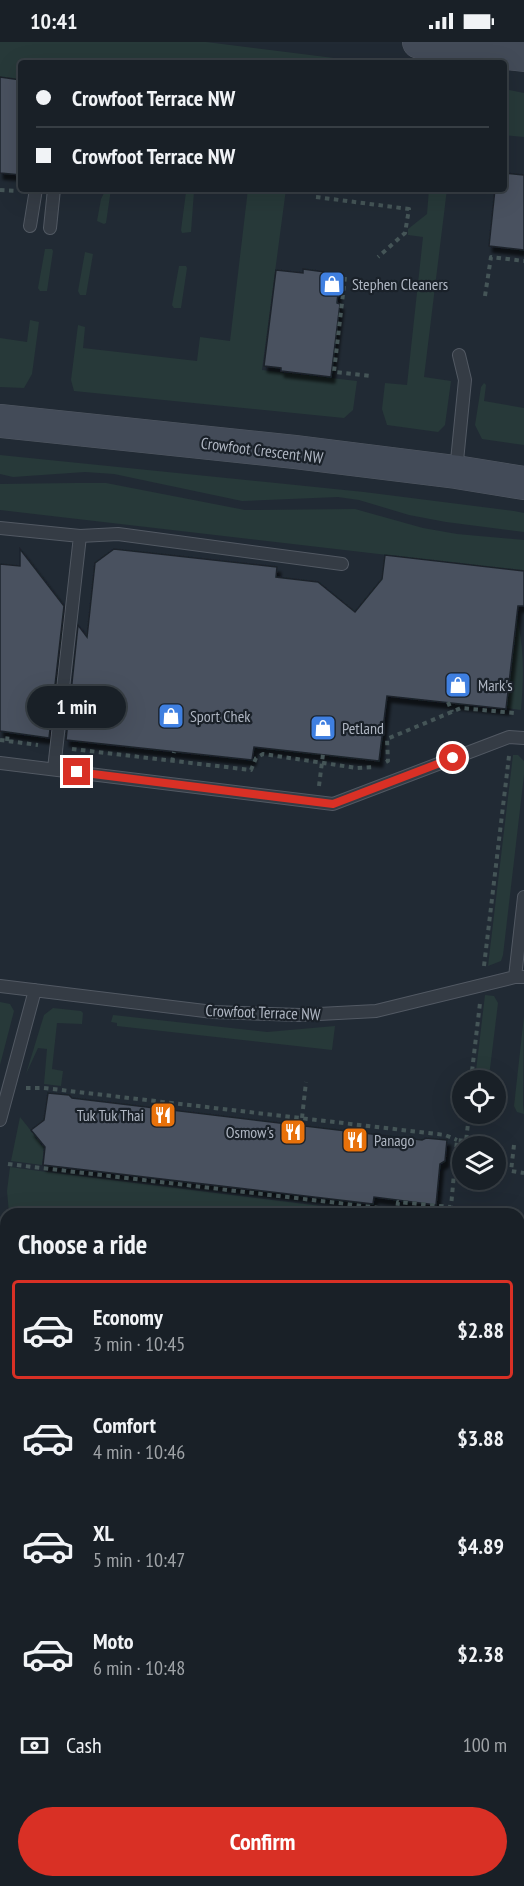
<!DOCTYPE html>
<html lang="en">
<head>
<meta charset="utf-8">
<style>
  :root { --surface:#192027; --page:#262d33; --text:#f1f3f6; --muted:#9fa3a7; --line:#373e44; --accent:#d93025 }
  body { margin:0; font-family:"PT Sans Narrow",sans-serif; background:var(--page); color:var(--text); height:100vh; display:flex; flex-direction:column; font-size:22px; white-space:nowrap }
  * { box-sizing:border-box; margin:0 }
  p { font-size:20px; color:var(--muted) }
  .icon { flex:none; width:33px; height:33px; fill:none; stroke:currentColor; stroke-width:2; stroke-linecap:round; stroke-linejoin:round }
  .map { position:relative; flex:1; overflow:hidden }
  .drawer { position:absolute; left:0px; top:1166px; width:525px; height:680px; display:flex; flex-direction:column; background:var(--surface); border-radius:18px 18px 0 0; box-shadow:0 6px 24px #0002,0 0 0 2px var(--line) }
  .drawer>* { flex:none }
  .hud { position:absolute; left:18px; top:18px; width:489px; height:132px; border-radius:6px; box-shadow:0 6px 24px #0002,0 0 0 2px var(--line); display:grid; align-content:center; height:132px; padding:0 18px; background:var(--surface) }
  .controls { position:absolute; left:452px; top:1028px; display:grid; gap:12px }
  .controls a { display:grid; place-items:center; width:54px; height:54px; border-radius:50%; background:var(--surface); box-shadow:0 6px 24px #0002,0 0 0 2px var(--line); font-size:30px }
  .end { position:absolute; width:27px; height:27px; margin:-14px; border:8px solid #d93025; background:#fff; box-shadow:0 0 0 3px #fff }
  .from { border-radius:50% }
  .bubble { position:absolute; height:42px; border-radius:21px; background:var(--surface); box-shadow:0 6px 24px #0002,0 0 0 2px var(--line); font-size:20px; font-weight:700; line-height:42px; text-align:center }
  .hud b { display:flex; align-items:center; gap:21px; height:57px; font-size:22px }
  .hud b+b { border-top:2px solid var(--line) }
  .hud i { width:15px; height:15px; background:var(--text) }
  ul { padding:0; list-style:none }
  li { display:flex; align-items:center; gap:18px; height:99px; margin:0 12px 9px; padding:0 6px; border:3px solid transparent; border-radius:6px }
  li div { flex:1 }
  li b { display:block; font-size:22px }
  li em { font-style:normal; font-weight:700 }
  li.current { border-color:var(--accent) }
  li>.icon { width:54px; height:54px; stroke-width:1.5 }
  h2 { padding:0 18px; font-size:27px; line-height:72px }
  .pay { display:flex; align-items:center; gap:15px; height:66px; padding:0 18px; font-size:22px }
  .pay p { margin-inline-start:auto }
  .primary-button { display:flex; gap:12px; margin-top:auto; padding:12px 18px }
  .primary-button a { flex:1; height:69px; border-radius:36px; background:var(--accent); color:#fff; font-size:24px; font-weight:700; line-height:69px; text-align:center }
  .status { display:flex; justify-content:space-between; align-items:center; height:42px; padding:0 30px; background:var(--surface); direction:ltr }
  .status svg { height:16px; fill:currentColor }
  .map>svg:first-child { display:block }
  .green { fill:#273939 }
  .building { fill:#48515e; stroke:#1c232b; stroke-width:1.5; filter:url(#shadow) }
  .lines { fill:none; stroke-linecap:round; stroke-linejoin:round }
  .lane-casing { stroke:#525963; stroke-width:14 }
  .secondary-casing { stroke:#525963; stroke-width:34 }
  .path { stroke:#455557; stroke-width:4; stroke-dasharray:4.5 4.5; stroke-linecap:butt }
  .lane { stroke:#353c45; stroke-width:12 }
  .secondary { stroke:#434b58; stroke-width:33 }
  .route { stroke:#d93025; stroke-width:8 }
  .labels { text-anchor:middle; stroke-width:4.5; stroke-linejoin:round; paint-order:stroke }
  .poi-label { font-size:16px; fill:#afb6c2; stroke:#1a2129; text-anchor:start }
  .street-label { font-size:16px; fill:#afb6c2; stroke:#1a2129 }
</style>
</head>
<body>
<div class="status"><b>10:41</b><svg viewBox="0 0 49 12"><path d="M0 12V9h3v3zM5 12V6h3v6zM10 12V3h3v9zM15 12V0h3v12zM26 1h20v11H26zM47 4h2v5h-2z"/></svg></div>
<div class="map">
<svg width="524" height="1844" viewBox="0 0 524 1844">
  <defs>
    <filter id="shadow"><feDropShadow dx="3.5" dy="6" stdDeviation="1.5" flood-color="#0009"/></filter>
  </defs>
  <rect width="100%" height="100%" fill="#212a34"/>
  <path class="green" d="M 0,0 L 206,0 L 374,21 L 21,21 L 21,38 L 0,35 Z
    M 504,47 L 524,51 L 524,95 L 504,93 Z
    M 106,147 L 111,147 L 106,181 L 104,182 L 97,179 L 101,157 Z
    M 248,147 L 286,147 L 262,328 L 357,339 L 353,368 L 344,376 L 74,349 L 71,338 L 78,283 L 85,285 L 83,306 L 197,319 L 200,295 L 230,299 Z
    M 429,147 L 447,147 L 424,335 L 451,339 L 445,383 L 438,390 L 387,383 L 382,367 L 385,341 L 407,343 L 423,195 L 408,193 L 408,187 L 427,172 Z
    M 194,149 L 191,190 L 182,191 L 181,188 L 186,150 Z
    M 45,207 L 52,207 L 53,209 L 47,249 L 40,249 L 38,246 Z
    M 85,210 L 93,212 L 86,253 L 80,253 L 78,249 Z
    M 179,224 L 186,224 L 187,226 L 181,266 L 174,266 L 172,263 Z
    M 30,278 L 39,280 L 32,332 L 24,346 L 0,345 L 0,296 L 27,300 Z
    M 484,341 L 486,343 L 484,359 L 524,366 L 524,403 L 482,397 L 475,383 L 481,345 Z
    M 0,413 L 364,450 L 514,469 L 524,471 L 524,490 L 446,480 L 409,473 L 359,458 L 338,455 L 242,459 L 114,432 L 85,430 L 13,435 L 0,432 Z
    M 75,441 L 106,441 L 245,468 L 355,467 L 423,486 L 457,492 L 524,498 L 524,529 L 0,468 L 0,442 Z
    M 517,574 C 524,609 524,632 521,668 L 506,666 Z
    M 513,713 L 518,713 L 524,719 L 524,733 L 503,913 L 501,919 L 488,924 Z
    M 485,953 L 494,954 L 498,961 L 489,1035 L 475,1037 Z
    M 0,960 L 10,962 L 14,969 L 0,1023 Z
    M 53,966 L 81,969 L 83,971 L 82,982 L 57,981 L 52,1027 L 63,1029 L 61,1044 L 44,1042 L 47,1007 L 38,1006 L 26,1032 L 44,973 Z
    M 113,973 L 267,990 L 335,984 L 332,1008 L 117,984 L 117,981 L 111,980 Z
    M 524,974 L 523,1063 L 524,1072 L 517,1070 L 514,1064 Z
    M 20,1075 L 44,1105 L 42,1123 L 11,1119 Z
    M 10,1125 L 47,1130 L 378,1171 L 9,1171 L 7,1149 Z
    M 519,1184 L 524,1184 L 524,1255 L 519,1255 Z"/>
  <path class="building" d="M 0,35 L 21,38 L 21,133 L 0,131 Z
    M 504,131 L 524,133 L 524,208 L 489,204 L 495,147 L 504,147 Z
    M 303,227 L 340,232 L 337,261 L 340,262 L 331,335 L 281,329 L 281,326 L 264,324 L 276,228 L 303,231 Z
    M 20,507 L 64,564 L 49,696 L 0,689 L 0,522 L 20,524 Z
    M 114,507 L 277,525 L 276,535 L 318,540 L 355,570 L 382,537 L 385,513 L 524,529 L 524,564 L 518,564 L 506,667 L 387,654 L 379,719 L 254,705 L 252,718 L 66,698 L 78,583 L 87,595 L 95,521 Z
    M 48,1051 L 69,1053 L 72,1056 L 422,1098 L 426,1096 L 447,1098 L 445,1119 L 440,1122 L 436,1163 L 374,1155 L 373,1162 L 43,1123 L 45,1105 L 31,1088 L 44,1078 Z"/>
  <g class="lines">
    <g class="lane-casing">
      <path id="lane" d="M 30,184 L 36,147
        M 50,186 L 54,147
        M 456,429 L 465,338 L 459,313
        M 0,486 L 80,494 L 54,727
        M 80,494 L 118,492 L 342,522
        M 0,721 L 333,762 L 509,695 L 524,696
        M 515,935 L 524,855
        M 0,944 L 213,970 L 300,973 L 376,969 L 515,935 L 524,935
        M 0,1078 L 35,948
        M 0,1358 L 6,1395
        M 519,1373 L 524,1358
        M 0,1533 L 6,1533
        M 0,1608 L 6,1556
        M 519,1623 L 524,1623
        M 519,1679 L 524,1684
        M 519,1747 L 524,1762
        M 489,1839 L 489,1844"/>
    </g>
    <g class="secondary-casing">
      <path id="secondary" d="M 419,0 L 524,13
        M 0,379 L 295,410 L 456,430 L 524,441"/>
    </g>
    <path class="path" d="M 0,148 L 17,149
      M 316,155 L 409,167 L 405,191 L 378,215
      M 345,235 L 334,330 L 371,334
      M 485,254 L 491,215 L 524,219
      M 448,660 L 452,670
      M 0,698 L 38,703
      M 7,699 L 8,690
      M 72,707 L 251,728 L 256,716 L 263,712 L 357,726 L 374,725
      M 172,720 L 174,710
      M 386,720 L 388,719 L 387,697 L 461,666 L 514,671
      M 319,744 L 323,712
      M 484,924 L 509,714
      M 471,1038 L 480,961
      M 26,1046 L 44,1046 L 445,1093 L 457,1098
      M 302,1076 L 306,1040
      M 466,1099 L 481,1102
      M 514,1103 L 511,1129 L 524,1131
      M 8,1122 L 397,1168 L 398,1160 L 451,1165 L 457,1098 L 466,1099 L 469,1073
      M 519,1453 L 524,1453"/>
    <use href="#lane" class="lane"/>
    <use href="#secondary" class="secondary"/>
  </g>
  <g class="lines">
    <path class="route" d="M 77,730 L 333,762 L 453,716"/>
  </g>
  <defs>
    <g id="shop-square" transform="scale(1.35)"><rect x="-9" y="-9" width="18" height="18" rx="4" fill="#3f7fe0" stroke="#1a2129"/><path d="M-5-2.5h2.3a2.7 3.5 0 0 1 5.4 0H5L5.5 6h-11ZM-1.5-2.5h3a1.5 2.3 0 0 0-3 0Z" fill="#fff"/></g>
    <g id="restaurant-square" transform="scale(1.35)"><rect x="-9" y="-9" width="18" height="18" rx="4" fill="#e8710a" stroke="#1a2129"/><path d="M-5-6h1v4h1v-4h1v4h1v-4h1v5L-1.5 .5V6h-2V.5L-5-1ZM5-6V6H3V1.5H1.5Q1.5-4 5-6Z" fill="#fff"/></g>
  </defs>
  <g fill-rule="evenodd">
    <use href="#shop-square" x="332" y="242"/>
    <use href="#shop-square" x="458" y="643"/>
    <use href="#shop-square" x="171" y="674"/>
    <use href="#shop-square" x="323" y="686"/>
    <use href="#restaurant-square" x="163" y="1073"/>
    <use href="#restaurant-square" x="293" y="1090"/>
    <use href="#restaurant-square" x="355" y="1098"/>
  </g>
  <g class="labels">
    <g class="poi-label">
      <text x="352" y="248">Stephen Cleaners</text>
      <text x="478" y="649">Mark's</text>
      <text x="190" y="680">Sport Chek</text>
      <text x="342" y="692">Petland</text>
      <text x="144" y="1079" text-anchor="end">Tuk Tuk Thai</text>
      <text x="274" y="1096" text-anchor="end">Osmow's</text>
      <text x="374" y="1104">Panago</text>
    </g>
    <g class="street-label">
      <text transform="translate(262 408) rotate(7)" y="6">Crowfoot Crescent NW</text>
      <text transform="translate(263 970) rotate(2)" y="6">Crowfoot Terrace NW</text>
    </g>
  </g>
</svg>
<div class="controls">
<a><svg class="icon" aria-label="locate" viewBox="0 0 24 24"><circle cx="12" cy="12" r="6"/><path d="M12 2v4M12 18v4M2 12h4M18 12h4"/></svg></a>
<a><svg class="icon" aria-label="layers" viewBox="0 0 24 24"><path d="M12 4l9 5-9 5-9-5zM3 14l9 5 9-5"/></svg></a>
</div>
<i class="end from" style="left:453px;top:716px"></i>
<i class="end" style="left:77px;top:730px"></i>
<div class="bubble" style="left:27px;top:644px;width:99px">1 min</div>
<div class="hud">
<b><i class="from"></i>Crowfoot Terrace NW</b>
<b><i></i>Crowfoot Terrace NW</b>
</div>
<section class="drawer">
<h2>Choose a ride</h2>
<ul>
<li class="current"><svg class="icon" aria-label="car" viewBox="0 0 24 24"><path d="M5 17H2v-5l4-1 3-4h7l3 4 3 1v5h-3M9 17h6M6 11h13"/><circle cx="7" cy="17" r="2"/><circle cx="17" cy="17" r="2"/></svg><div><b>Economy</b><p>3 min · 10:45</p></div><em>$2.88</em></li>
<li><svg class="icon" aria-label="car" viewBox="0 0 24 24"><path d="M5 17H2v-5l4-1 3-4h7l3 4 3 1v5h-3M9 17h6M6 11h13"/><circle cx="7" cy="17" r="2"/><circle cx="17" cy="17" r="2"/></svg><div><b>Comfort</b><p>4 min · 10:46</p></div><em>$3.88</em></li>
<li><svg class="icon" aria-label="car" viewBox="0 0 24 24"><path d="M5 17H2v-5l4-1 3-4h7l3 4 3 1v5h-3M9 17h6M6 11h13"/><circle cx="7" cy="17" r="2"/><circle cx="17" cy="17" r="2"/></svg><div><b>XL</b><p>5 min · 10:47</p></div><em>$4.89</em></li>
<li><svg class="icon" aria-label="car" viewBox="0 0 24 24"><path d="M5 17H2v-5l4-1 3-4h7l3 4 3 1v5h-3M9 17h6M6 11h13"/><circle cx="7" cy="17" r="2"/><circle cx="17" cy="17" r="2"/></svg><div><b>Moto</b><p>6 min · 10:48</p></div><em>$2.38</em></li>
</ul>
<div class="pay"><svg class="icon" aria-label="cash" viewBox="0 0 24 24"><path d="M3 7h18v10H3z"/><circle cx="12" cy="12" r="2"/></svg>Cash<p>100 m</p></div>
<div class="primary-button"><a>Confirm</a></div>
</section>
</div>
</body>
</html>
